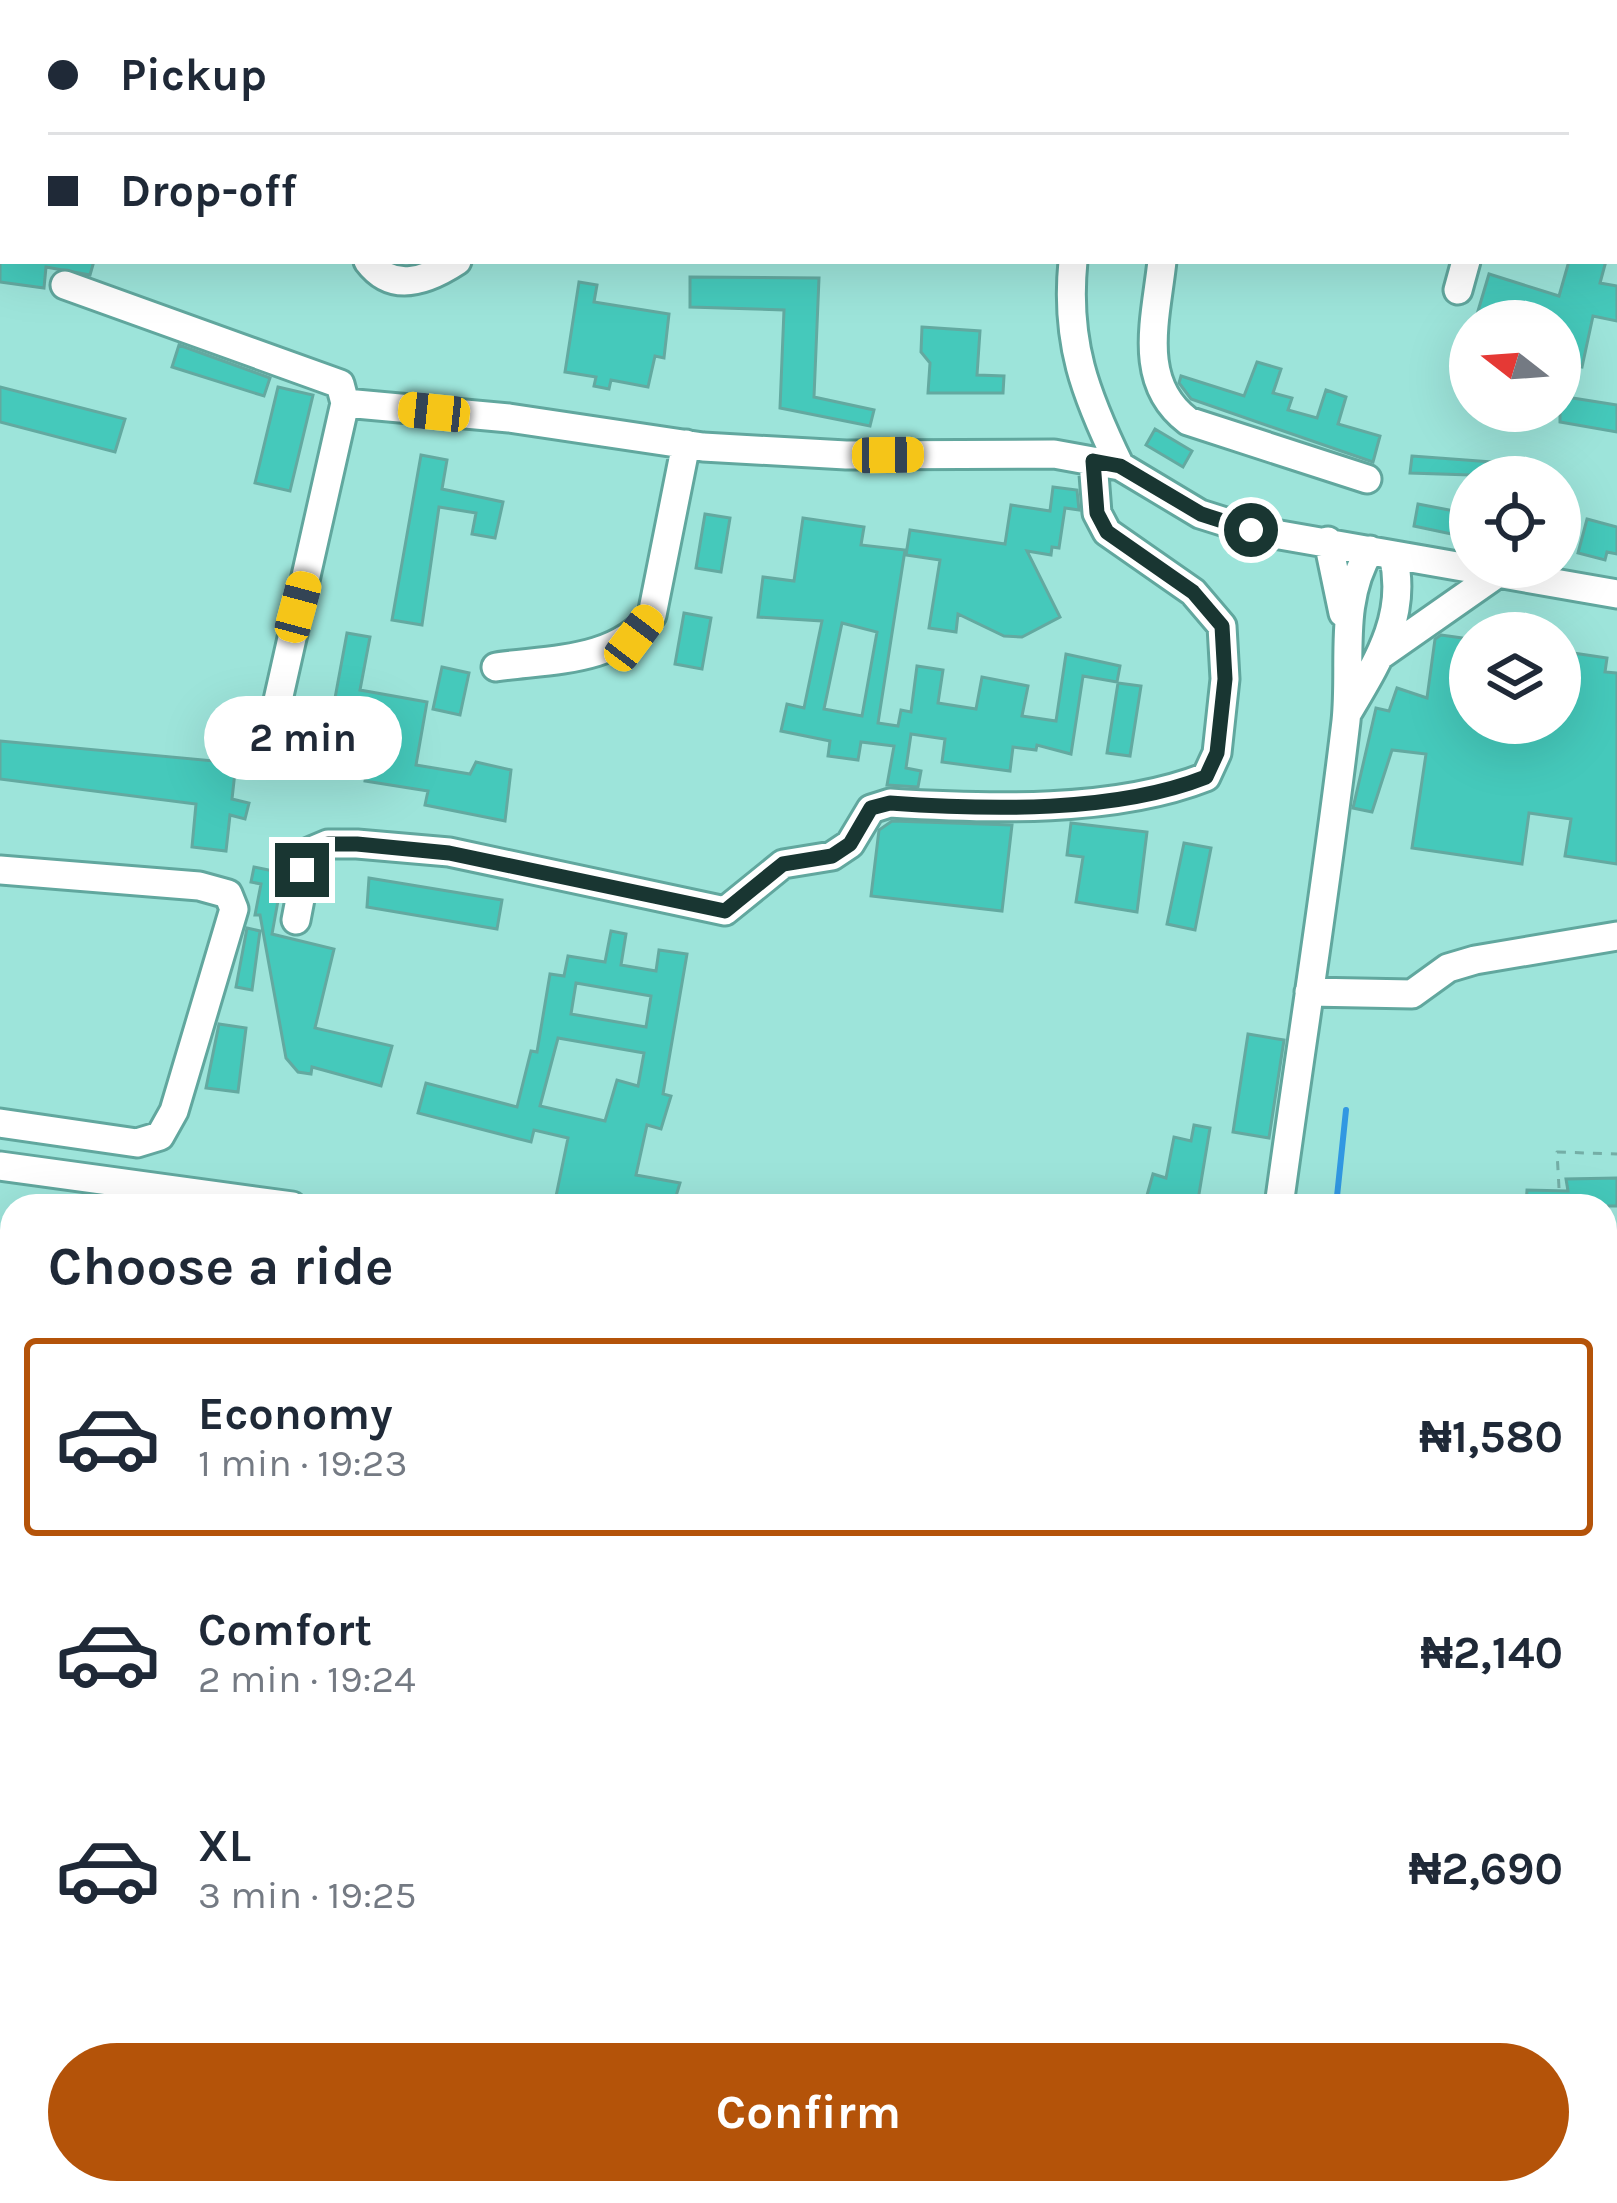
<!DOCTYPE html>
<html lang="en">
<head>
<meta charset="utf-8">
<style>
  :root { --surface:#fff; --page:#f6f6f7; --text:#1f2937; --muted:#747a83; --line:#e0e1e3; --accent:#b45309 }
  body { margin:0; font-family:Karla,sans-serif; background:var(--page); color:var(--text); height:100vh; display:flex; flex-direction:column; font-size:45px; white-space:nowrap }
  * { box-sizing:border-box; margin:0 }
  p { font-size:39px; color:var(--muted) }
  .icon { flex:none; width:66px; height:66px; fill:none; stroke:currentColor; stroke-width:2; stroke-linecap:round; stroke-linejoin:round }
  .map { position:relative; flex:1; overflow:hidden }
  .panel { position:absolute; left:0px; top:1194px; width:1617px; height:1011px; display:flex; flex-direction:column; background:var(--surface); border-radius:36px 36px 0 0; box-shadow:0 12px 48px #0002 }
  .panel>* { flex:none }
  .hud { position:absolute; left:0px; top:0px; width:1617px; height:264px; box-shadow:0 12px 48px #0002; display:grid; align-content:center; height:264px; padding:0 48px; background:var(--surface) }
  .needle { width:78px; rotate:287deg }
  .fabs { position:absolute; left:1449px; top:300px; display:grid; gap:24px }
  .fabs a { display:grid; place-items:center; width:132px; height:132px; border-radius:50%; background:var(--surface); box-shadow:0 12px 48px #0002; font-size:60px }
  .end { position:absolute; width:54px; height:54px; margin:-27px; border:15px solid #193632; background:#fff; box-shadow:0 0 0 6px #fff }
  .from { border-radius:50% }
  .bubble { position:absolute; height:84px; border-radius:42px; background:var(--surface); box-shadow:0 12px 48px #0002; font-size:39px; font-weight:700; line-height:84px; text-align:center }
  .car { position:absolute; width:36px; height:72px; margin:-36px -18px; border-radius:15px; box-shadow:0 0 9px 3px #0007; background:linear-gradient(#f5c518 24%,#345 0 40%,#f5c518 0 76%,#345 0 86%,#f5c518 0) }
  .hud b { display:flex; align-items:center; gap:42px; height:114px; font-size:45px }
  .hud b+b { border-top:3px solid var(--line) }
  .hud i { width:30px; height:30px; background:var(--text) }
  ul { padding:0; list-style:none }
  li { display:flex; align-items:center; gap:36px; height:198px; margin:0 24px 18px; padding:0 24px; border:6px solid transparent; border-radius:12px }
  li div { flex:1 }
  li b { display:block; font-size:45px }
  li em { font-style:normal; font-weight:700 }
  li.active { border-color:var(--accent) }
  li>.icon { width:108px; height:108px; stroke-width:1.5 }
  h2 { padding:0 48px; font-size:54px; line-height:144px }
  .primary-button { display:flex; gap:24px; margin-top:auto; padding:24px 48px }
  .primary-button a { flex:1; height:138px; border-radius:72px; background:var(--accent); color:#fff; font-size:48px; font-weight:700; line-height:138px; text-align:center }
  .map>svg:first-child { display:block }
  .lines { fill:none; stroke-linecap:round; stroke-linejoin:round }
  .stream { stroke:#3198e2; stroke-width:6 }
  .building { fill:#45c9bb; stroke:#63a9a0; stroke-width:3; fill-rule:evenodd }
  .minor-casing { stroke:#61a79e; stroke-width:33 }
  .path { stroke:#74aea6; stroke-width:3; stroke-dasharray:9 9; stroke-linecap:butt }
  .minor { stroke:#fff; stroke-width:27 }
  .route { stroke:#193632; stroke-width:15 }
</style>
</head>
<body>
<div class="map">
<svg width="1617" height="2203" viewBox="0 0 1617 2203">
  <rect width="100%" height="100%" fill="#9de4da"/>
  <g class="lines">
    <path class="stream" d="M 1336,1206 L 1346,1110
      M 1520,2193 L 1530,2203"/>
  </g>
  <path class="building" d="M 0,261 L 94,261 L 90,275 L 46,267 L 44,288 L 0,282 Z
    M 1569,261 L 1606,261 L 1600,283 L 1617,286 L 1617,321 L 1593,316 L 1582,367 L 1560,363 L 1560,321 L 1475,321 L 1489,274 L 1559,296 Z
    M 690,277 L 819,278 L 814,397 L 874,410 L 870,426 L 780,408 L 784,310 L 690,307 Z
    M 579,282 L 597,285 L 594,302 L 669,314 L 664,358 L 655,356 L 648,387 L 611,380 L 609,389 L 594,386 L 596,377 L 565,372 Z
    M 922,327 L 980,331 L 977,375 L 1004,376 L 1003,393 L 928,393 L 930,363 L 921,352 Z
    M 179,345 L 270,378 L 264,396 L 172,367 Z
    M 1257,362 L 1281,369 L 1273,393 L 1292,398 L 1288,410 L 1317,418 L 1326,390 L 1346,397 L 1338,424 L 1380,436 L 1373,462 L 1191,399 L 1179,383 L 1181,376 L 1244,396 Z
    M 0,387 L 125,419 L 115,452 L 0,422 Z
    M 278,387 L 313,395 L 290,491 L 255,483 Z
    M 1560,396 L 1617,405 L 1617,432 L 1560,422 Z
    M 1155,429 L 1192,451 L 1183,467 L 1146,445 Z
    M 421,455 L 447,460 L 442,489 L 503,502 L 495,538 L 472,534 L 476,513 L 439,507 L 422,625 L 392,620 Z
    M 1412,456 L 1533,465 L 1533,477 L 1410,473 Z
    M 1053,487 L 1077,490 L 1079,510 L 1065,508 L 1059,548 L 1052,547 L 1051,555 L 1027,551 L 1060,617 L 1022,637 L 1004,636 L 958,614 L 956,632 L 929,628 L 940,560 L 906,555 L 910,530 L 1005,544 L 1011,505 L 1050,511 Z
    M 1418,504 L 1470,514 L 1470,538 L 1414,526 Z
    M 705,514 L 730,518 L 721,572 L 696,568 Z
    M 803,518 L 864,527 L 861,545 L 905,550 L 878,723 L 898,726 L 901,710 L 911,712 L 917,666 L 943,670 L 938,703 L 976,709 L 982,677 L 1028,686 L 1022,716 L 1056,721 L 1066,654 L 1120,666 L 1117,682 L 1083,676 L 1071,754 L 1037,745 L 1036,750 L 1013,747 L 1010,771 L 942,762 L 945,739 L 911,734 L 906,768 L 921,771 L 918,787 L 887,785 L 894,746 L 861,742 L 858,760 L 828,756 L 830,741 L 781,731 L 787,704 L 804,708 L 822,621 L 758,617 L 763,577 L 794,581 ZM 842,623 L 877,632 L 862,716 L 824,709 Z
    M 1587,519 L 1617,527 L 1617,554 L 1607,552 L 1605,560 L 1578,553 Z
    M 684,613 L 711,618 L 702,669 L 675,664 Z
    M 347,633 L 370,637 L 360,690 L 427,702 L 416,765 L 470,774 L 476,762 L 511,770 L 505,821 L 425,805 L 428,791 L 365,781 L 369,757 L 387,760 L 393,719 L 355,713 L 350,740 L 328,736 Z
    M 1441,635 L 1470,639 L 1470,723 L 1560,723 L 1560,651 L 1607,658 L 1605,672 L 1617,673 L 1617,864 L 1565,856 L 1571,819 L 1529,813 L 1522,864 L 1412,848 L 1426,754 L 1392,750 L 1372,812 L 1353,808 L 1376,708 L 1389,711 L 1397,688 L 1427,698 L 1435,639 Z
    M 442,667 L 469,673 L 460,715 L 433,709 Z
    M 1118,683 L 1141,686 L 1130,756 L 1107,753 Z
    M 0,741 L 236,763 L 232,799 L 249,803 L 245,819 L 230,815 L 226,851 L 192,847 L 196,804 L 0,779 Z
    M 892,821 L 1012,825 L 1002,911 L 871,896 L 879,830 Z
    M 1071,823 L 1147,832 L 1137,912 L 1076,902 L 1083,857 L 1067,855 Z
    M 1184,843 L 1211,848 L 1195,930 L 1167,924 Z
    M 254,867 L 283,873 L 272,934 L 334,949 L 315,1028 L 392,1046 L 381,1086 L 312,1067 L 311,1074 L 298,1072 L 286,1058 L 260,915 L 255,915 L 261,884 L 251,882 Z
    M 369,878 L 502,900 L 497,929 L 367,907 Z
    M 247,928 L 260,931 L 252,990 L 236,987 Z
    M 611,931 L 626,934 L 621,965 L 656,971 L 659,950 L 687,954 L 663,1094 L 671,1096 L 661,1129 L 647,1125 L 636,1175 L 680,1183 L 673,1206 L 554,1206 L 568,1138 L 534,1130 L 531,1142 L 418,1113 L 426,1083 L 517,1107 L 531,1051 L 537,1052 L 550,974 L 564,976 L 568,956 L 605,962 ZM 576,983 L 651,996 L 646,1027 L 571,1014 ZM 558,1038 L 644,1053 L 638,1086 L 617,1080 L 605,1121 L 540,1106 Z
    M 219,1024 L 246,1028 L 238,1092 L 206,1088 Z
    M 1248,1034 L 1284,1040 L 1269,1138 L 1233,1132 Z
    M 1194,1125 L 1210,1128 L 1197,1206 L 1144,1206 L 1153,1174 L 1166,1178 L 1174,1137 L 1191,1141 Z
    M 1617,1178 L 1617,1206 L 1526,1206 L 1527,1190 L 1568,1191 L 1566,1179 Z"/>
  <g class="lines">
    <g class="minor-casing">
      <path id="minor" d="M 71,0 L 73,3
        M 396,0 L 398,3
        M 12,3 L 12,0
        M 894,3 L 895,0
        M 1112,3 L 1112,0
        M 1533,3 L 1533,0
        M 368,261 C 393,294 428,280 457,261
        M 1073,261 C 1065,342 1085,394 1120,466
        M 1162,261 C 1156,318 1136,382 1188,421 L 1367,479
        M 65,285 L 340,384 L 345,403 L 267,749
        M 1458,290 L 1466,261
        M 345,403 L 509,418 L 703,447 L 846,455 L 1054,454 L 1120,466 L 1200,514 L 1251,530 L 1617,594
        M 1328,541 L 1343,613
        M 1381,655 L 1494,576
        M 496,667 C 552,659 616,662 652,615 L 686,444
        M 1348,712 C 1378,661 1408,615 1393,555
        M 0,870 L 199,886 L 228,894 L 234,909 L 174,1111 L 160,1136 L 137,1143 L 0,1123
        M 296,920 L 309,852 L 328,844 L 357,844 L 449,852 L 725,911 L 783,864 L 832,856 L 850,844 L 871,809 L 890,803 C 988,809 1115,813 1206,777 L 1217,753 L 1225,679 L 1222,626 L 1193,592 L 1107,532 L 1097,513 L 1093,461
        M 1309,992 L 1412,994 L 1448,968 L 1475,960 L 1617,936
        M 0,1166 L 292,1206
        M 1279,1206 C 1301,1044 1327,883 1346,721 C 1352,663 1338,602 1370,550
        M 0,1578 L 12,1581
        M 33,2203 L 35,2193
        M 1143,2203 L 1144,2193"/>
    </g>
    <path class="path" d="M 1560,1206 L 1557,1152 L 1617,1154
      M 1605,1408 L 1617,1408"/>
    <use href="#minor" class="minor"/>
  </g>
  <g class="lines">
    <path class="route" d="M 302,870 L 309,852 L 328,844 L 357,844 L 449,853 L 725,911 L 783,864 L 832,856 L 850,844 L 871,808 L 890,803 C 988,810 1115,813 1206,777 L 1217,753 L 1225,679 L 1222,626 L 1193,592 L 1107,532 L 1097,513 L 1093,461 L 1120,466 L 1201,514 L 1251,530"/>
  </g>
</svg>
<div class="fabs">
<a><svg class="needle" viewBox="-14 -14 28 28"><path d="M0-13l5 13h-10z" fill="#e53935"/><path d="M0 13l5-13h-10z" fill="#747a83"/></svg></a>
<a><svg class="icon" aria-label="locate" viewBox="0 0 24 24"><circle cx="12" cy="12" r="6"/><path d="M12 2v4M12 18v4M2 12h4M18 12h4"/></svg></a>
<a><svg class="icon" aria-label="layers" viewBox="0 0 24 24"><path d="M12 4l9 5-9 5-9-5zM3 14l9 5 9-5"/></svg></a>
</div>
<i class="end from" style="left:1251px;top:530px"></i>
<i class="end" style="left:302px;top:870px"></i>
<div class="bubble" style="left:204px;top:696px;width:198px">2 min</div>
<i class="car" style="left:434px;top:412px;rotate:276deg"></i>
<i class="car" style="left:888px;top:455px;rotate:89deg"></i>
<i class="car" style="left:298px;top:607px;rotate:15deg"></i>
<i class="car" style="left:634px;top:638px;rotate:37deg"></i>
<div class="hud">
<b><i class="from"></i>Pickup</b>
<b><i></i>Drop-off</b>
</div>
<section class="panel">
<h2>Choose a ride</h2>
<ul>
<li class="active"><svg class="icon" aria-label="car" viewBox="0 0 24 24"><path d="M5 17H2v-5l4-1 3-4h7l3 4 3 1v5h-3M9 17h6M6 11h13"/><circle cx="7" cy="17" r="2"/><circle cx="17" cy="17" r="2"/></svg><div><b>Economy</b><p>1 min · 19:23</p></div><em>₦1,580</em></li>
<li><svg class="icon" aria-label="car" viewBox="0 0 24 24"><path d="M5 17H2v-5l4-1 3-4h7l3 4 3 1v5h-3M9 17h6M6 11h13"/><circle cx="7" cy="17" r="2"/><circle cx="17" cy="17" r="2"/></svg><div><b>Comfort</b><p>2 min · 19:24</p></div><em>₦2,140</em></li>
<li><svg class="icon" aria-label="car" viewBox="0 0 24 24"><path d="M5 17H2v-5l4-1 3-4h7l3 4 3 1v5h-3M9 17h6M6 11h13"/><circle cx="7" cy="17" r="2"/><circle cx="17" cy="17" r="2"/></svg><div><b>XL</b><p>3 min · 19:25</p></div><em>₦2,690</em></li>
</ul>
<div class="primary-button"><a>Confirm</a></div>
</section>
</div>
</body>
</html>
